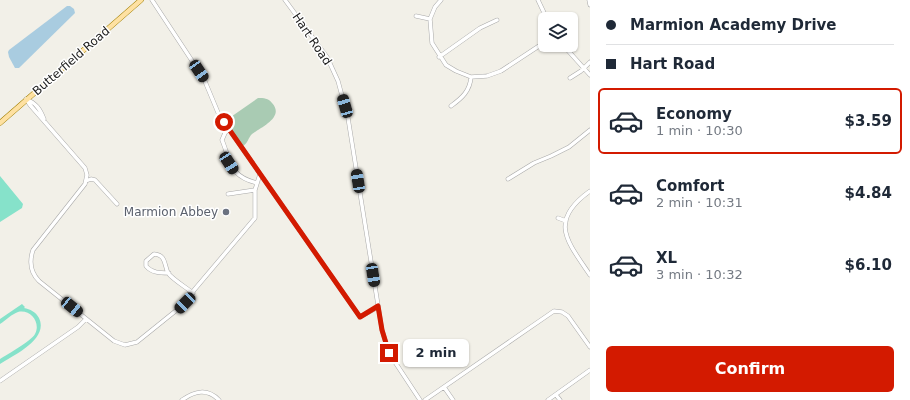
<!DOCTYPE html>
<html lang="en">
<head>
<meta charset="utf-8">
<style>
  :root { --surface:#fff; --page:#f6f6f7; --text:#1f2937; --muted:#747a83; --line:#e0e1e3; --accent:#d31a00 }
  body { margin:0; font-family:"DejaVu Sans",sans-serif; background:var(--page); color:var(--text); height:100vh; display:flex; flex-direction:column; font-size:15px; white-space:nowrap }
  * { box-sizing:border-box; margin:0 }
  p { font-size:13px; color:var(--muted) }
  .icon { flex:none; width:22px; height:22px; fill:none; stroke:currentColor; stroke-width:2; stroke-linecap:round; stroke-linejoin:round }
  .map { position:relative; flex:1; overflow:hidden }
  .drawer { display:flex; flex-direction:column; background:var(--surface); width:320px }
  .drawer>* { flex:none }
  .guide { display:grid; align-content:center; height:88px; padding:0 16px; background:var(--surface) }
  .fabs { position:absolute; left:538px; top:12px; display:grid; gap:8px }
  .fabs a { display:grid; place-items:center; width:40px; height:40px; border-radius:6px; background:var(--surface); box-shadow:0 1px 3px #0004; font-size:20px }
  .end { position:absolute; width:18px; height:18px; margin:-9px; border:5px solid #d31a00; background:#fff; box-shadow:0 0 0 2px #fff }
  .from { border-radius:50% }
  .bubble { position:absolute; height:28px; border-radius:6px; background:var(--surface); box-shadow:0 1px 3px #0004; font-size:13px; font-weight:700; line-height:28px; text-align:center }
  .car { position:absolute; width:12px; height:24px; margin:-12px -6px; border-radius:5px; box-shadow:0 0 3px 1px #0007; background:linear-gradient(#222 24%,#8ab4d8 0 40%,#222 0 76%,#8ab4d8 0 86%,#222 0) }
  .guide b { display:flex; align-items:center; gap:14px; height:38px; font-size:15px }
  .guide b+b { border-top:1px solid var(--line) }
  .guide i { width:10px; height:10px; background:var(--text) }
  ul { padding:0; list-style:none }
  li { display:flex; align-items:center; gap:12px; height:66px; margin:0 8px 6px; padding:0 8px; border:2px solid transparent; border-radius:6px }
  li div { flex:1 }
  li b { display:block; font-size:15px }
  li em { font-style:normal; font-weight:700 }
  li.active { border-color:var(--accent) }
  li>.icon { width:36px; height:36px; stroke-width:1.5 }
  .button { display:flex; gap:8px; margin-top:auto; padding:8px 16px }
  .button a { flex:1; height:46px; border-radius:6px; background:var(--accent); color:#fff; font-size:16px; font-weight:700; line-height:46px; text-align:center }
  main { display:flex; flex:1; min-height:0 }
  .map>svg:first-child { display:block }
  .cemetery { fill:#a9cbb3 }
  .pitch { fill:#86e2ca }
  .water { fill:#a9cce0 }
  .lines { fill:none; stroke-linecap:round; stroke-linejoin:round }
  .minor-casing { stroke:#a9a9a9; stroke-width:4.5 }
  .major-casing { stroke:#9f7e00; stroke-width:5.5 }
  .minor { stroke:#fff; stroke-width:3.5 }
  .major { stroke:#fee1a2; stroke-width:4.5 }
  .route { stroke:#d31a00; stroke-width:5 }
  .worship-dot { fill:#6b7280; stroke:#fff; stroke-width:1.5 }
  .labels { text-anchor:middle; stroke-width:3; stroke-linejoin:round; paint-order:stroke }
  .street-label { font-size:12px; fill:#222; stroke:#fff }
  .worship-label { font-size:12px; fill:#5b616d; stroke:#fff; text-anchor:end }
</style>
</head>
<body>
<main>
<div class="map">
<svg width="590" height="400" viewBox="0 0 590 400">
  <rect width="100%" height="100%" fill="#f2f0e8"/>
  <path class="cemetery" d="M 258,98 C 264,98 268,98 272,103 C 285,117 261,127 252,134 C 248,138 248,143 243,146 L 225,121 Z"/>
  <path class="pitch" d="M 0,176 L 23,204 L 22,208 L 0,222 Z
    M 22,304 L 25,307 L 24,308 C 30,309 36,312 39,318 C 49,339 14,355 0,364 L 0,359 C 8,354 31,341 35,334 C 41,323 31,309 18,312 C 12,314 6,320 0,324 L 0,319 Z"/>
  <path class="water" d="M 67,6 L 70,6 L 74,9 L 75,13 L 74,14 L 19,68 L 15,68 L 9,57 L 8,52 L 9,50 Z"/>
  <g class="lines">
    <g class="minor-casing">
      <path id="minor" d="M 152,0 L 204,79 L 219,115 L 360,317 L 378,307
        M 285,0 L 327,57 L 338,81 L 348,118 L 382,330 L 389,353 L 420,400
        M 441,0 L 435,7 L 430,19 L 432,43 L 446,65 L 456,71 L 471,77 L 487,76 L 501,71 L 545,42
        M 538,0 L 547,19
        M 589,0 L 590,5
        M 416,16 L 430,19
        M 563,45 L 590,75
        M 439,57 L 480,28 L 497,20
        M 570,78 L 581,71 L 590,62
        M 26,99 L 30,105 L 85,168 L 87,175 L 85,184 L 33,250 C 29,262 30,272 39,281 L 114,341 L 125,345 L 137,342 L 178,309 L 255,218 L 255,190 L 260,174
        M 26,99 C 36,103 40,109 44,119
        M 451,106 C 462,98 470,91 471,77
        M 229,129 L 225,133 L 222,140 C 231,162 229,176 257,183
        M 508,179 L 534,163 L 551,156 L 569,147 L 590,130
        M 86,181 L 91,179 L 95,180 L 117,204
        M 590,191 C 548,221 567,241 590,275
        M 228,194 L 255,190
        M 558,218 L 566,221
        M 169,273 C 160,273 152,273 146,266 L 146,261 L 154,254 C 166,255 164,264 168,273 C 172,279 187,288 193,293
        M 0,381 L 78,327 L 86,319
        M 444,387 L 453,400
        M 556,395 L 560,400
        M 182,400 C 195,391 207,388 219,400
        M 425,400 L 554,311 L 562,312 L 568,316 L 590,347
        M 548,400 L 590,370"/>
    </g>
    <g class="major-casing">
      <path id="major" d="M 0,123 L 141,0"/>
    </g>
    <use href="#minor" class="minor"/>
    <use href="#major" class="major"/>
  </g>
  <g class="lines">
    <path class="route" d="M 224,122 L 360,317 L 378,306 L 382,330 L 389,353"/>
  </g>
  <circle class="worship-dot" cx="226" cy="212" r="4"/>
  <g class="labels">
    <g class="street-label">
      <text transform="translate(312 39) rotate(56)" y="4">Hart Road</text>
      <text transform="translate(71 61) rotate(-41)" y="4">Butterfield Road</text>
    </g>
    <g class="worship-label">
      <text x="218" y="216">Marmion Abbey</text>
    </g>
  </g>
</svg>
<div class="fabs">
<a><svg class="icon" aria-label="layers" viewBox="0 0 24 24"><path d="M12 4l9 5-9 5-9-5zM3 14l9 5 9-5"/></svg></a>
</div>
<i class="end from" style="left:224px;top:122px"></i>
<i class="end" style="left:389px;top:353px"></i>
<div class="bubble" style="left:403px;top:339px;width:66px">2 min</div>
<i class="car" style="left:199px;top:71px;rotate:146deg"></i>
<i class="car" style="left:345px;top:106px;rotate:344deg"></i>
<i class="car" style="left:229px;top:163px;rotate:147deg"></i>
<i class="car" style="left:358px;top:181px;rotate:351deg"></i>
<i class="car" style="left:373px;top:275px;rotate:171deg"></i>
<i class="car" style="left:185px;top:303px;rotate:225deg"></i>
<i class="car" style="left:72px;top:307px;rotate:129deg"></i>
</div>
<section class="drawer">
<div class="guide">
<b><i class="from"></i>Marmion Academy Drive</b>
<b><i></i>Hart Road</b>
</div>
<ul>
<li class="active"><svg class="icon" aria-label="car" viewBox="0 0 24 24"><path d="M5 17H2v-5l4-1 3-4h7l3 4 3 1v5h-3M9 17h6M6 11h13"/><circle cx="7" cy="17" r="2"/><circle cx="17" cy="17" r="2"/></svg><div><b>Economy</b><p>1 min · 10:30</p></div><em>$3.59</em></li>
<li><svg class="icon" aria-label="car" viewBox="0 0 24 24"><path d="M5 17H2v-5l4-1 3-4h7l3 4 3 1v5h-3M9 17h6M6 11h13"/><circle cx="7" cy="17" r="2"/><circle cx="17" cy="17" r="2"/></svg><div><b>Comfort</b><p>2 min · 10:31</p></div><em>$4.84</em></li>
<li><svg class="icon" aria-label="car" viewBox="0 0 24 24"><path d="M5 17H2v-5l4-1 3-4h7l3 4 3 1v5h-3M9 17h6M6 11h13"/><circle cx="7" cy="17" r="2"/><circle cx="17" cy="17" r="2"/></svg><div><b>XL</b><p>3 min · 10:32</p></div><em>$6.10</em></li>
</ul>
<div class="button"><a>Confirm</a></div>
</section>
</main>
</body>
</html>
